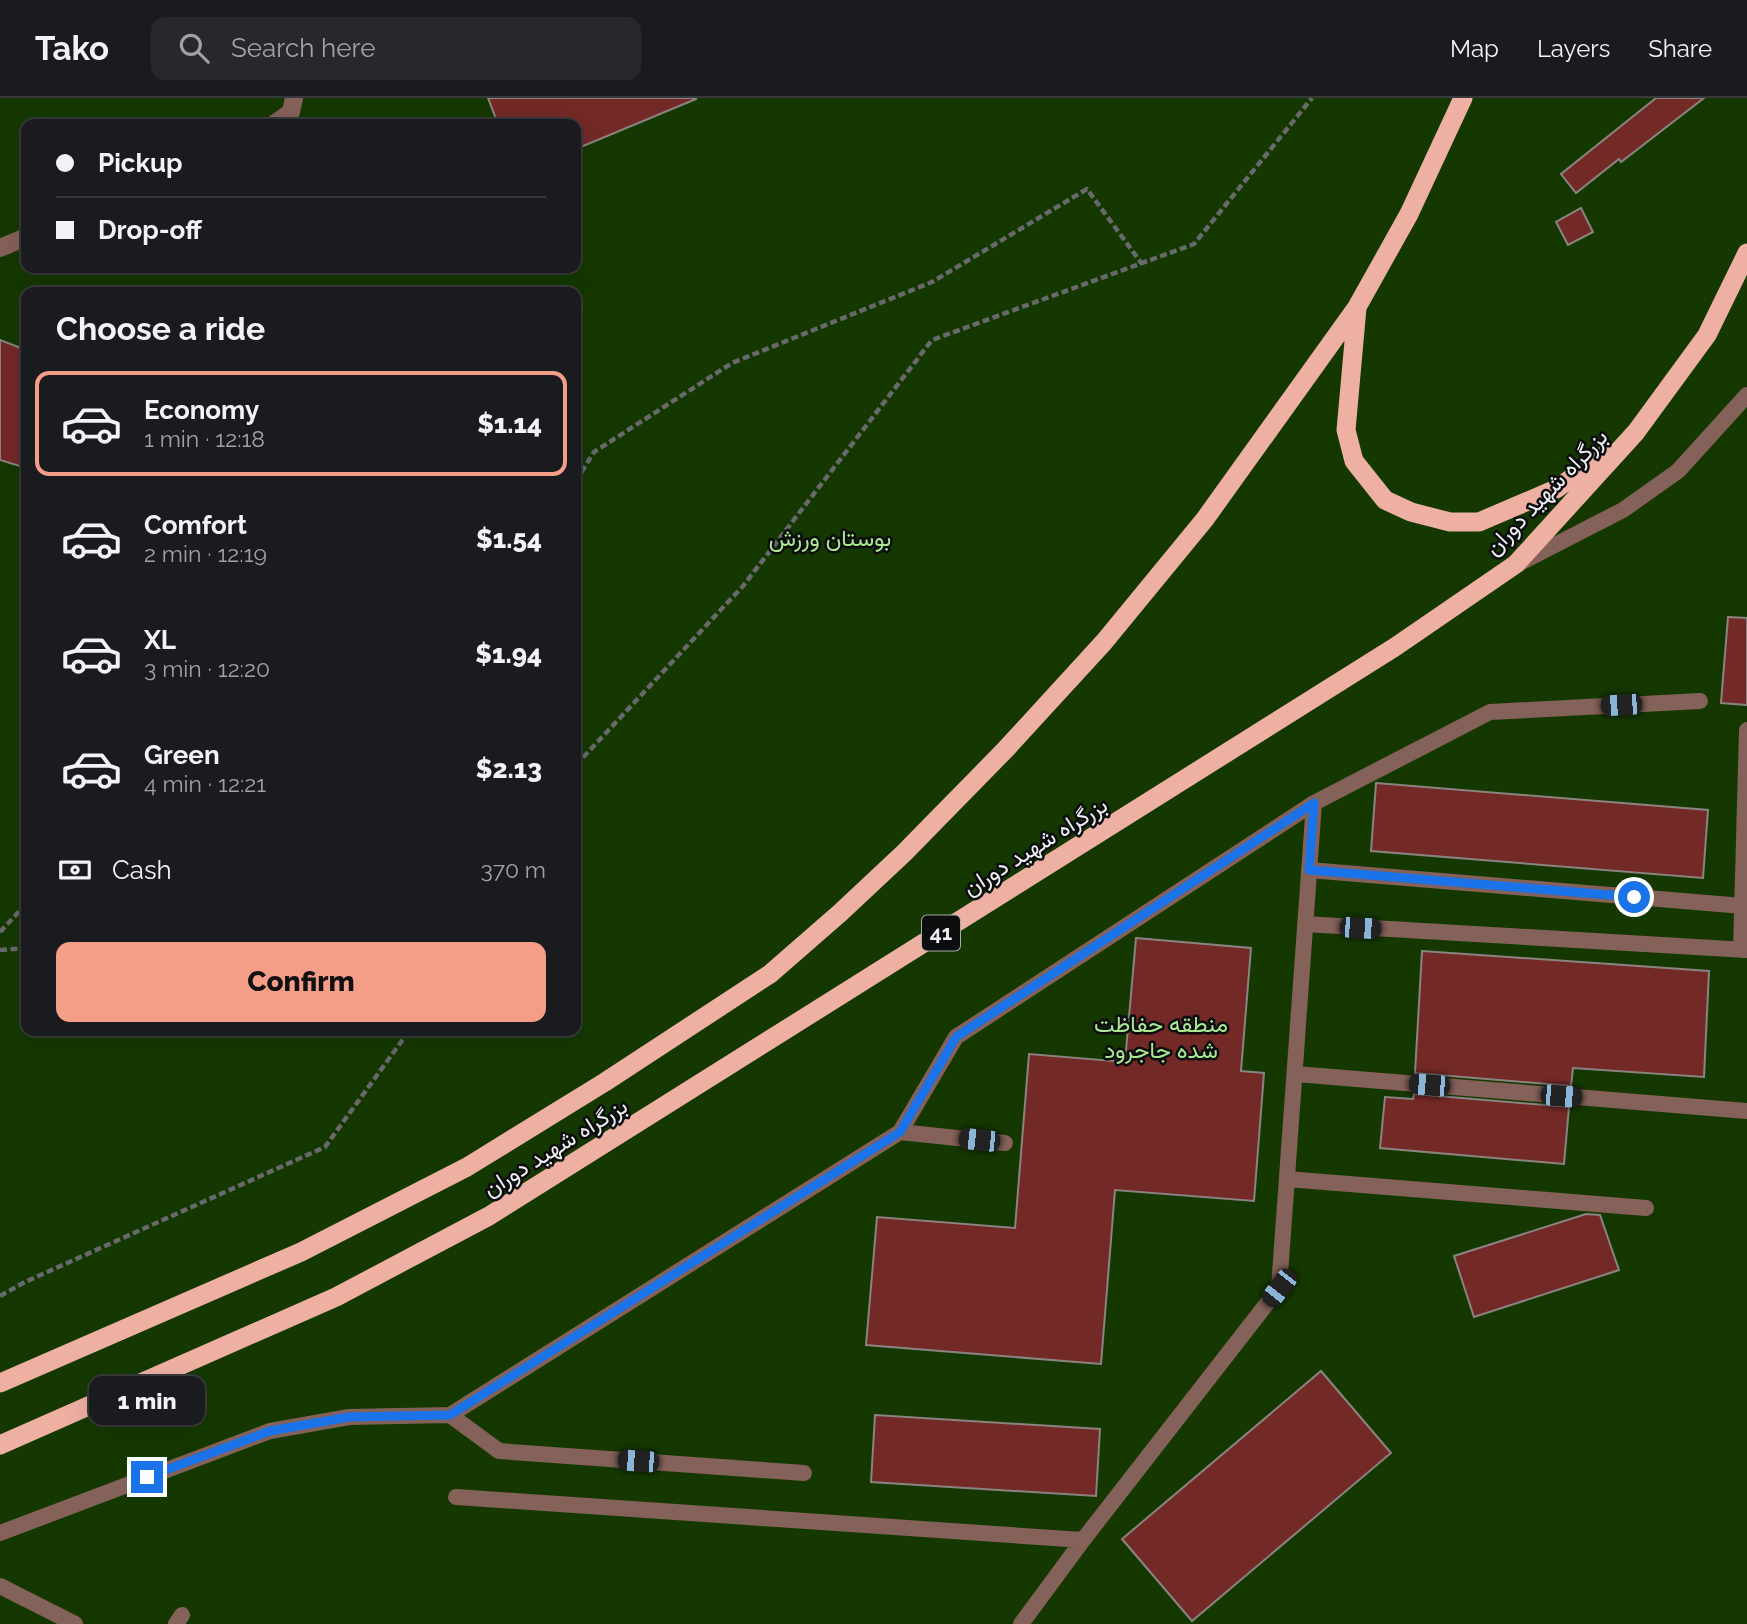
<!DOCTYPE html>
<html lang="en">
<head>
<meta charset="utf-8">
<style>
  :root { --surface:#1a1b1e; --page:#27282b; --text:#f1f3f6; --muted:#9fa1a4; --line:#38393c; --accent:#f49e87 }
  body { margin:0; font-family:Raleway,Vazirmatn,sans-serif; background:var(--page); color:var(--text); height:100vh; display:flex; flex-direction:column; font-size:26px; white-space:nowrap }
  * { box-sizing:border-box; margin:0 }
  p { font-size:23px; color:var(--muted) }
  .icon { flex:none; width:38px; height:38px; fill:none; stroke:currentColor; stroke-width:2; stroke-linecap:round; stroke-linejoin:round }
  .map { position:relative; flex:1; overflow:hidden }
  .details { position:absolute; left:21px; top:189px; width:560px; height:749px; display:flex; flex-direction:column; background:var(--surface); border-radius:14px; box-shadow:0 7px 28px #0002,0 0 0 2px var(--line) }
  .details>* { flex:none }
  .banner { position:absolute; left:21px; top:21px; width:560px; height:154px; border-radius:14px; box-shadow:0 7px 28px #0002,0 0 0 2px var(--line); display:grid; align-content:center; height:154px; padding:0 35px; background:var(--surface) }
  .end { position:absolute; width:32px; height:32px; margin:-16px; border:9px solid #1a73e8; background:#fff; box-shadow:0 0 0 4px #fff }
  .from { border-radius:50% }
  .bubble { position:absolute; height:49px; border-radius:14px; background:var(--surface); box-shadow:0 7px 28px #0002,0 0 0 2px var(--line); font-size:23px; font-weight:800; line-height:49px; text-align:center }
  .car { position:absolute; width:21px; height:42px; margin:-21px -10px; border-radius:9px; box-shadow:0 0 5px 2px #0007; background:linear-gradient(#222 24%,#8ab4d8 0 40%,#222 0 76%,#8ab4d8 0 86%,#222 0) }
  .banner b { display:flex; align-items:center; gap:24px; height:66px; font-size:26px }
  .banner b+b { border-top:2px solid var(--line) }
  .banner i { width:18px; height:18px; background:var(--text) }
  ul { padding:0; list-style:none }
  li { display:flex; align-items:center; gap:21px; height:105px; margin:0 14px 10px; padding:0 21px; border:4px solid transparent; border-radius:14px }
  li div { flex:1 }
  li b { display:block; font-size:26px }
  li em { font-style:normal; font-weight:800 }
  li.selected { border-color:var(--accent) }
  li>.icon { width:63px; height:63px; stroke-width:1.5 }
  h2 { padding:0 35px; font-size:32px; line-height:84px }
  .pay { display:flex; align-items:center; gap:18px; height:77px; padding:0 35px; font-size:26px }
  .pay p { margin-inline-start:auto }
  .action { display:flex; gap:14px; margin-top:auto; padding:14px 35px }
  .action a { flex:1; height:80px; border-radius:14px; background:var(--accent); color:#111; font-size:28px; font-weight:800; line-height:80px; text-align:center }
  header { display:flex; align-items:center; gap:42px; box-sizing:border-box; height:98px; padding:0 35px; background:var(--surface); border-bottom:2px solid var(--line) }
  header strong { font-size:33px }
  nav { display:flex; gap:38px; margin-inline-start:auto; font-size:24px }
  .search { width:490px; height:63px; background:var(--page); display:flex; align-items:center; gap:18px; box-sizing:border-box; padding:0 24px; border-radius:14px; color:var(--muted); font-size:26px }
  .map>svg:first-child { display:block }
  .green { fill:#153800; fill-rule:evenodd }
  .building { fill:#732926; stroke:#8a8382; stroke-width:2 }
  .lines { fill:none; stroke-linecap:round; stroke-linejoin:round }
  .path { stroke:#68696d; stroke-width:4.5; stroke-dasharray:7 3.5; stroke-linecap:butt }
  .service { stroke:#846159; stroke-width:16 }
  .minor { stroke:#846159; stroke-width:18 }
  .trunk { stroke:#eeb0a2; stroke-width:19 }
  .route { stroke:#1a73e8; stroke-width:9 }
  .labels { text-anchor:middle; stroke-width:5; stroke-linejoin:round; paint-order:stroke }
  .shield { fill:#0c0d0f; stroke:#aaabae; stroke-width:2 }
  .shield-label { font-size:21px; font-weight:bold; fill:#eeeff2 }
  .street-label { font-size:23px; fill:#eeeff2; stroke:#0c0d0f }
  .park-label { font-size:23px; fill:#abea90; stroke:#0c0d0f }
</style>
</head>
<body>
<header>
<strong>Tako</strong>
<div class="search"><svg class="icon" aria-label="search" viewBox="0 0 24 24"><circle cx="10" cy="10" r="6"/><path d="M15 15l6 6"/></svg>Search here</div>
<nav><a>Map</a><a>Layers</a><a>Share</a></nav>
</header>
<div class="map">
<svg width="1747" height="1526" viewBox="0 0 1747 1526">
  <rect width="100%" height="100%" fill="#222428"/>
  <path class="green" d="M 0,0 L 1747,0 L 1747,1526 L 0,1526 ZM 26,26 L 576,26 L 576,170 L 26,170 ZM 26,194 L 576,194 L 576,933 L 26,933 Z"/>
  <path class="building" d="M 488,0 L 696,0 L 696,1 L 576,51 L 576,26 L 498,26 Z
    M 1656,0 L 1704,0 L 1621,64 L 1619,61 L 1576,95 L 1561,76 Z
    M 1581,110 L 1593,134 L 1568,147 L 1556,124 Z
    M 0,242 L 26,252 L 26,370 L 0,362 Z
    M 1728,519 L 1747,520 L 1747,607 L 1721,605 Z
    M 1376,685 L 1708,712 L 1703,780 L 1371,753 Z
    M 1136,840 L 1251,850 L 1241,973 L 1264,975 L 1254,1103 L 1115,1092 L 1101,1266 L 866,1247 L 877,1119 L 1015,1130 L 1029,956 L 1125,964 Z
    M 1422,853 L 1709,873 L 1704,979 L 1573,970 L 1571,988 L 1415,975 Z
    M 1414,996 L 1569,1009 L 1564,1066 L 1380,1050 L 1385,999 L 1413,1001 Z
    M 1586,1116 L 1600,1117 L 1619,1172 L 1474,1219 L 1454,1158 Z
    M 1321,1273 L 1391,1355 L 1192,1523 L 1122,1441 Z
    M 875,1317 L 1100,1331 L 1096,1398 L 871,1384 Z"/>
  <g class="lines">
    <path class="path" d="M 576,383 L 594,354 L 732,265 L 932,184 L 1087,91 L 1142,166
      M 576,667 L 743,488 L 932,242 L 1194,146 L 1312,0
      M 0,834 L 26,806
      M 0,852 L 26,850
      M 0,1198 L 25,1184 L 325,1049 L 409,933"/>
    <path class="service" d="M 1522,464 L 1623,412 L 1678,373 L 1747,297
      M 1309,772 L 1743,808
      M 1305,826 L 1747,852
      M 1741,852 L 1747,632
      M 1296,976 L 1747,1013
      M 900,1034 L 1005,1045
      M 1287,1081 L 1646,1110
      M 450,1317 L 499,1353 L 804,1375
      M 456,1399 L 1083,1442
      M 0,1435 L 270,1333 L 349,1319 L 450,1317 L 900,1034 L 956,939 L 1314,705 L 1490,614 L 1700,603
      M 0,1488 L 75,1526
      M 176,1526 L 182,1517
      M 1021,1526 L 1083,1442 L 1279,1190 L 1314,705"/>
    <path class="minor" d="M 274,26 L 291,14 L 294,0
      M 0,150 L 26,139"/>
    <path class="trunk" d="M 1357,210 L 1346,332 L 1354,363 L 1385,402 L 1411,414 L 1450,424 L 1479,424 L 1556,391 L 1607,355
      M 0,1285 L 301,1154 L 467,1069 L 605,984 L 770,876 L 840,815 L 904,755 L 1005,652 L 1104,544 L 1205,421 L 1357,209 L 1409,116 L 1463,0
      M 0,1347 L 336,1199 L 489,1118 L 1395,549 L 1516,466 L 1636,334 L 1707,237 L 1747,155"/>
  </g>
  <g class="lines">
    <path class="route" d="M 147,1379 L 270,1333 L 349,1319 L 450,1317 L 900,1034 L 956,939 L 1314,705 L 1309,772 L 1634,799"/>
  </g>
  <g class="labels">
    <rect class="shield" x="922" y="817.5" width="38" height="35" rx="5"/>
    <g class="shield-label">
      <text x="941" y="842">41</text>
    </g>
    <g class="street-label">
      <text transform="translate(1546 394) rotate(-46)" y="8">بزرگراه شهید دوران</text>
      <text transform="translate(1035 748) rotate(-32)" y="8">بزرگراه شهید دوران</text>
      <text transform="translate(555 1049) rotate(-32)" y="8">بزرگراه شهید دوران</text>
    </g>
    <g class="park-label">
      <text x="830" y="448">بوستان ورزش</text>
      <text x="1161" y="934">منطقه حفاظت<tspan x="1161" dy="26">شده جاجرود</tspan></text>
    </g>
  </g>
</svg>
<i class="end from" style="left:1634px;top:799px"></i>
<i class="end" style="left:147px;top:1379px"></i>
<div class="bubble" style="left:89px;top:1278px;width:116px">1 min</div>
<i class="car" style="left:1621px;top:607px;rotate:267deg"></i>
<i class="car" style="left:1360px;top:830px;rotate:93deg"></i>
<i class="car" style="left:1429px;top:987px;rotate:275deg"></i>
<i class="car" style="left:1561px;top:998px;rotate:95deg"></i>
<i class="car" style="left:979px;top:1042px;rotate:276deg"></i>
<i class="car" style="left:1279px;top:1190px;rotate:218deg"></i>
<i class="car" style="left:638px;top:1363px;rotate:274deg"></i>
<div class="banner">
<b><i class="from"></i>Pickup</b>
<b><i></i>Drop-off</b>
</div>
<section class="details">
<h2>Choose a ride</h2>
<ul>
<li class="selected"><svg class="icon" aria-label="car" viewBox="0 0 24 24"><path d="M5 17H2v-5l4-1 3-4h7l3 4 3 1v5h-3M9 17h6M6 11h13"/><circle cx="7" cy="17" r="2"/><circle cx="17" cy="17" r="2"/></svg><div><b>Economy</b><p>1 min · 12:18</p></div><em>$1.14</em></li>
<li><svg class="icon" aria-label="car" viewBox="0 0 24 24"><path d="M5 17H2v-5l4-1 3-4h7l3 4 3 1v5h-3M9 17h6M6 11h13"/><circle cx="7" cy="17" r="2"/><circle cx="17" cy="17" r="2"/></svg><div><b>Comfort</b><p>2 min · 12:19</p></div><em>$1.54</em></li>
<li><svg class="icon" aria-label="car" viewBox="0 0 24 24"><path d="M5 17H2v-5l4-1 3-4h7l3 4 3 1v5h-3M9 17h6M6 11h13"/><circle cx="7" cy="17" r="2"/><circle cx="17" cy="17" r="2"/></svg><div><b>XL</b><p>3 min · 12:20</p></div><em>$1.94</em></li>
<li><svg class="icon" aria-label="car" viewBox="0 0 24 24"><path d="M5 17H2v-5l4-1 3-4h7l3 4 3 1v5h-3M9 17h6M6 11h13"/><circle cx="7" cy="17" r="2"/><circle cx="17" cy="17" r="2"/></svg><div><b>Green</b><p>4 min · 12:21</p></div><em>$2.13</em></li>
</ul>
<div class="pay"><svg class="icon" aria-label="cash" viewBox="0 0 24 24"><path d="M3 7h18v10H3z"/><circle cx="12" cy="12" r="2"/></svg>Cash<p>370 m</p></div>
<div class="action"><a>Confirm</a></div>
</section>
</div>
</body>
</html>
